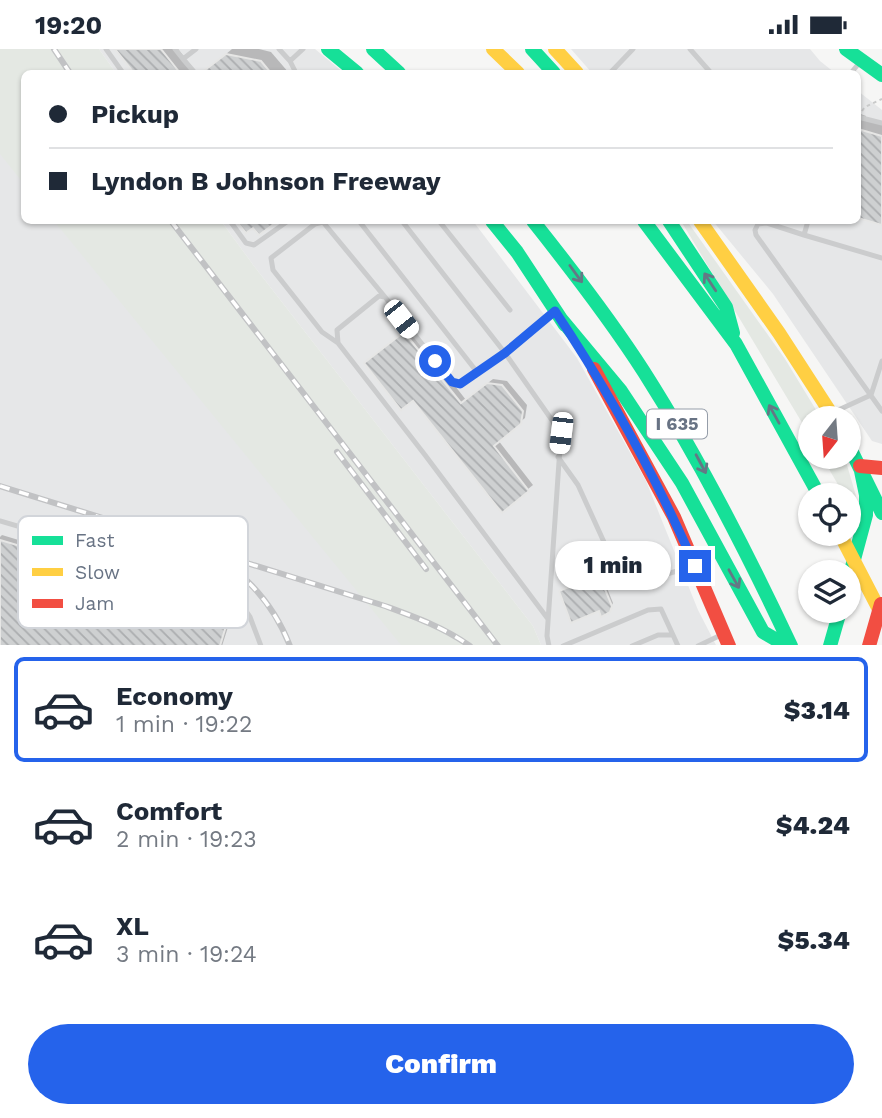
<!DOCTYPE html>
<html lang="en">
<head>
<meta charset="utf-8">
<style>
  :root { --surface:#fff; --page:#f2f2f3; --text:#1f2937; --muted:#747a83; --line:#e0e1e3; --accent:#2563eb }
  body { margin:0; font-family:"Work Sans",sans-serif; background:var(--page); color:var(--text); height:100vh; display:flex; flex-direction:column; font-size:26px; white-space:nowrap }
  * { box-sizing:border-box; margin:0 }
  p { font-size:23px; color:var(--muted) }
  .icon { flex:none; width:38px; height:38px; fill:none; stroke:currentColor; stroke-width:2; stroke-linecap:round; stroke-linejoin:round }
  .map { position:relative; height:596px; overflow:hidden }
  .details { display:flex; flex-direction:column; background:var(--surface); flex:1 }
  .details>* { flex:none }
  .top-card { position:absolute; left:21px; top:21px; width:840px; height:154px; border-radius:10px; box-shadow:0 2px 5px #0004; display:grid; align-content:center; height:154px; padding:0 28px; background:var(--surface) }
  .needle { width:46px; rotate:197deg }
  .tools { position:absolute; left:798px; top:357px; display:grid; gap:14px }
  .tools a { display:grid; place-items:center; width:63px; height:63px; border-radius:50%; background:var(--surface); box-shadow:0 2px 5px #0004; font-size:35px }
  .end { position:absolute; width:32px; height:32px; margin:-16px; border:9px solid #2563eb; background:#fff; box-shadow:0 0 0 4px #fff }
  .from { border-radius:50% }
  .bubble { position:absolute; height:49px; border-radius:24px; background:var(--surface); box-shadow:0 2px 5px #0004; font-size:23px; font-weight:800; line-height:49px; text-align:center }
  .car { position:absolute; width:21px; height:42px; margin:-21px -10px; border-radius:9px; box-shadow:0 0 5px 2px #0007; background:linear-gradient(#fff 24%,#345 0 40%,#fff 0 76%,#345 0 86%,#fff 0) }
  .top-card b { display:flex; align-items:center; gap:24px; height:66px; font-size:26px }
  .top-card b+b { border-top:2px solid var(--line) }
  .top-card i { width:18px; height:18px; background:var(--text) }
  ul { padding:12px 0 0; list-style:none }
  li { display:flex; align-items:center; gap:21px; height:105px; margin:0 14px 10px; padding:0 14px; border:4px solid transparent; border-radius:10px }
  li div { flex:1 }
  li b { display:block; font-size:26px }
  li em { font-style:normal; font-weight:800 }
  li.current { border-color:var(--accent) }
  li>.icon { width:63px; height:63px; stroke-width:1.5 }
  .action { display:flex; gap:14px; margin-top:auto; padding:14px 28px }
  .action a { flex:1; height:80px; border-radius:42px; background:var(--accent); color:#fff; font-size:28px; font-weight:800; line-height:80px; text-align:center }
  .status { display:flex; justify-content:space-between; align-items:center; height:49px; padding:0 35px; background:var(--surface); direction:ltr }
  .status svg { height:19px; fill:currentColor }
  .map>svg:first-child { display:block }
  .built { fill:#e6e7e8 }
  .grass { fill:#e4e8e3 }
  .shadow { fill:#0003 }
  .building { fill:url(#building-back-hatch); stroke:#e6e6e5; stroke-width:2 }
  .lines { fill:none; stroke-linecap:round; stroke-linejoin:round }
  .path { stroke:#c9caca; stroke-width:2; stroke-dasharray:3.5 3.5; stroke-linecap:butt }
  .lane { stroke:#cbcccd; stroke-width:5 }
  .fast { stroke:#16e098; stroke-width:14 }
  .slow { stroke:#ffcf43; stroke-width:14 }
  .jam { stroke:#f24e42; stroke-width:14 }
  .rail-casing { stroke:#c1c2c4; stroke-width:6 }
  .rail { stroke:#fff; stroke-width:3.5; stroke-dasharray:10; stroke-linecap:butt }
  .oneway { stroke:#647885 }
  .route { stroke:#2563eb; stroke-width:9 }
  .labels { text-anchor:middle; stroke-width:7; stroke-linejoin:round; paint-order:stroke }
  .shield { fill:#fff; stroke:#959da9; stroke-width:2 }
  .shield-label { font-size:18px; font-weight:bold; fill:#687384 }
  .key { fill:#fff; stroke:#d2d5da; stroke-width:2 }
  .key-label { font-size:19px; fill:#687384 }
</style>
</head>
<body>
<div class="status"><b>19:20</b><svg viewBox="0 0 49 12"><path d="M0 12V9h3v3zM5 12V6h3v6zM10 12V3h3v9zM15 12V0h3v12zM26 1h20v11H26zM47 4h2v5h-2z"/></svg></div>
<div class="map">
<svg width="882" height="597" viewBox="0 0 882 597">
  <defs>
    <pattern id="building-back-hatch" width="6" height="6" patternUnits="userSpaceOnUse" patternTransform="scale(1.75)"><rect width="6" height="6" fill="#ced0d1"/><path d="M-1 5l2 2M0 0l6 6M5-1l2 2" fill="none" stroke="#abadaf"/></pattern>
  </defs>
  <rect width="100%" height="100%" fill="#f6f6f5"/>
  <path class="built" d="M 0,0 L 24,24 L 24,172 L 145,172 L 446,596 L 0,596 Z
    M 99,0 L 315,0 L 344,24 L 116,24 Z
    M 571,0 L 810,0 L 820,12 L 835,24 L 592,24 Z
    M 858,42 L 882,61 L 882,395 L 872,392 L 773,245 L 713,172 L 858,172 Z
    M 221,172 L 473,172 L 577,309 L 646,432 L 698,561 L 716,596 L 541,596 L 533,577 L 254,217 Z"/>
  <path class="grass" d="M 0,0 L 99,0 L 116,24 L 24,24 L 24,135 L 0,105 Z
    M 54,172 L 221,172 L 254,217 L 533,577 L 541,596 L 401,596 Z
    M 681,172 L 687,172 L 785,310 L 821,369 L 810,369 L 810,387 Z
    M 822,408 L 845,409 L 856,447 L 856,467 L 849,455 L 849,446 L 844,446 Z"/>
  <path class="shadow" d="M 117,0 L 178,0 L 197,24 L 136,24 Z
    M 232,0 L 259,0 L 271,3 L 289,24 L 208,24 L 206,22 Z
    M 858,64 L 866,67 L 865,69 L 882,75 L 882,175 L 858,167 Z
    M 410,279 L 466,351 L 493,330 L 507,332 L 527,356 L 525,369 L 498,391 L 533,436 L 502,461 L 414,350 L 371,310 Z
    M 2,486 L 235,556 L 222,597 L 0,597 L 0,488 Z
    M 596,521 L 601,524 L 613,554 L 609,562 L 561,542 L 588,531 L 587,526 Z"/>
  <path class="building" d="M 115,0 L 161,0 L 180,24 L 134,24 Z
    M 226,5 L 261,12 L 271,24 L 201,24 Z
    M 858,80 L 882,87 L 882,176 L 858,169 Z
    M 236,172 L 278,172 L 259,186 L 253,179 L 246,184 Z
    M 404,283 L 461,354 L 487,334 L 502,336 L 523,362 L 521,375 L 494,397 L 529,442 L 502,464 L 413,352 L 401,361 L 364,314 Z
    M 0,491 L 231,560 L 220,597 L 0,597 Z
    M 593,522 L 599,526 L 612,557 L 610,563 L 601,568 L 599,562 L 571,574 L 559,542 L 586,531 L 585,526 Z"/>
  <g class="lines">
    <path class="path" d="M 862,62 L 865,58 L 882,50"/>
    <path class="lane" d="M 106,0 L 123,24
      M 175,0 L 183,10 L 196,0
      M 279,0 L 290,12 L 296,24
      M 690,0 L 711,24
      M 183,10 L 195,24
      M 290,12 L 303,0
      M 610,24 L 633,0
      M 851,24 L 860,13
      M 858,68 L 882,74
      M 230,172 L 246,194 L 254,196 L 288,172
      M 359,172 L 477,323
      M 402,172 L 505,304 L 460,335 L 452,333 L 385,248 L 379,247 L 337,281 L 338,294 L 425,406 L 548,570
      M 439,172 L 510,261
      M 768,172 L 767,174 L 758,175 L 755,181 L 756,186 L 882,362
      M 808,172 L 804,186 L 882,209
      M 767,174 L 804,186
      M 338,294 L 322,283 L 273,221 L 271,209 L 315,175 L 323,173 L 385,248
      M 834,363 L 871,346 L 882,312
      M 558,408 L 578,436 L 624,537 L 695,517
      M 0,472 L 204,532 L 235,546 L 250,568 L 261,597
      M 549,597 L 547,587 L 561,384 L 505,304 L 554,263
      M 563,597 L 648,561 L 661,560 L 673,586
      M 632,597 L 658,586 L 673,586 L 678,597
      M 698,597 L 721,586"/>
    <path class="fast" d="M 328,0 L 357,24
      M 373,0 L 399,24
      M 532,0 L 554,24
      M 846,0 L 882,26
      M 492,172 L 517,203 L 565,276
      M 533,172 C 572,221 610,270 644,323 C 700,411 747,503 791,597
      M 644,172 L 736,295 L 819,446
      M 669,172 L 726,258 L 733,284
      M 561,270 L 621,342 L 682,434 L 763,583 L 787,597
      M 849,397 L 882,464
      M 849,529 L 866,466 L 866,446 L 860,417
      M 830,597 L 840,562"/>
    <path class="slow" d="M 493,0 L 518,24
      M 555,0 L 577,24
      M 700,172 L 779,284 L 834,369
      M 840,485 L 882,566"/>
    <path class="jam" d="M 594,320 L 674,468 L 729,597
      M 860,417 L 882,419
      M 869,597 L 881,555"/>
    <g class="rail-casing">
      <path id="rail" d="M 54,0 L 70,24
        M 171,172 L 498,597
        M 337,403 L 426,520
        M 0,437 L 385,557 C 415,568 443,578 470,597
        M 218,509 C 251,530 276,561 290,597"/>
    </g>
    <use href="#rail" class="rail"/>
  </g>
  <defs><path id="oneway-shaft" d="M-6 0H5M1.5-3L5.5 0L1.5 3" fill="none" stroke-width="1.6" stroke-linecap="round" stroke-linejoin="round" transform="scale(1.75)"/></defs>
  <g class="oneway">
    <use href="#oneway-shaft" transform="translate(576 225) rotate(54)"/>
    <use href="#oneway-shaft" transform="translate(710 233) rotate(-123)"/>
    <use href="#oneway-shaft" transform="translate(774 365) rotate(-119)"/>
    <use href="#oneway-shaft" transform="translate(701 415) rotate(62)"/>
    <use href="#oneway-shaft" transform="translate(734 530) rotate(61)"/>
  </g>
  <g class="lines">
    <path class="route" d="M 435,312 L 452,333 L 460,335 L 505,304 L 555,262 C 609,343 656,428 695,517"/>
  </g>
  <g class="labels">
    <rect class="shield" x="647" y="360.5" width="60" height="29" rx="5"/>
    <g class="shield-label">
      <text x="677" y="381">I 635</text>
    </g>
  </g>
  <rect x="18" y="467" width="230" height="112" rx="10" class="key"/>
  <rect x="32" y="487" width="31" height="9" fill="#16e098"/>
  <rect x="32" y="519" width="31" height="8" fill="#ffcf43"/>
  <rect x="32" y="550" width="31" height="9" fill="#f24e42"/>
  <g class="key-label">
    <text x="75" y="498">Fast</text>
    <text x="75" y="530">Slow</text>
    <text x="75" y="561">Jam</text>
  </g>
</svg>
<div class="tools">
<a><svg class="needle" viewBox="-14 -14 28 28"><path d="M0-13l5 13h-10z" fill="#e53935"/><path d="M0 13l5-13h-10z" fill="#747a83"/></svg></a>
<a><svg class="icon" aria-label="locate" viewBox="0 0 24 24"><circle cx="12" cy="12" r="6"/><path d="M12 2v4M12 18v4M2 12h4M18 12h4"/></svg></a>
<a><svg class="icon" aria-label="layers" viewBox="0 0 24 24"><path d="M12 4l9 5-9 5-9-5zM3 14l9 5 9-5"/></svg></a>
</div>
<i class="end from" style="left:435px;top:312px"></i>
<i class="end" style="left:695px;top:517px"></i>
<div class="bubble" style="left:555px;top:492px;width:116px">1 min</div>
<i class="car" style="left:401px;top:270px;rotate:142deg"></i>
<i class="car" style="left:561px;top:384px;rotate:187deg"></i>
<div class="top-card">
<b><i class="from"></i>Pickup</b>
<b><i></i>Lyndon B Johnson Freeway</b>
</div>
</div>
<section class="details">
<ul>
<li class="current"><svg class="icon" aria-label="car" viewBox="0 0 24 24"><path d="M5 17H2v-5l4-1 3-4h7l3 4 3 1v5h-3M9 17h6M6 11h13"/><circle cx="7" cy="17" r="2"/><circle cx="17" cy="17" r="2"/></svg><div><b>Economy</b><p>1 min · 19:22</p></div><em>$3.14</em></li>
<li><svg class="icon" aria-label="car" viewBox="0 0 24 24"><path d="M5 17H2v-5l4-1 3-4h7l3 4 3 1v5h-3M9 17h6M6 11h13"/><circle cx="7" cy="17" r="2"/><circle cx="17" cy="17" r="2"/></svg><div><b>Comfort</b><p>2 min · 19:23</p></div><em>$4.24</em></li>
<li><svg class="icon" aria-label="car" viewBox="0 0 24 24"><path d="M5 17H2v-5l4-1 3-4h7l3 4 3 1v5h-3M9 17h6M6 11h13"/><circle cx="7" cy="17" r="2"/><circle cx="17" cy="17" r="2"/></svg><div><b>XL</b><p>3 min · 19:24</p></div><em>$5.34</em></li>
</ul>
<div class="action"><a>Confirm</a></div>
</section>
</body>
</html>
